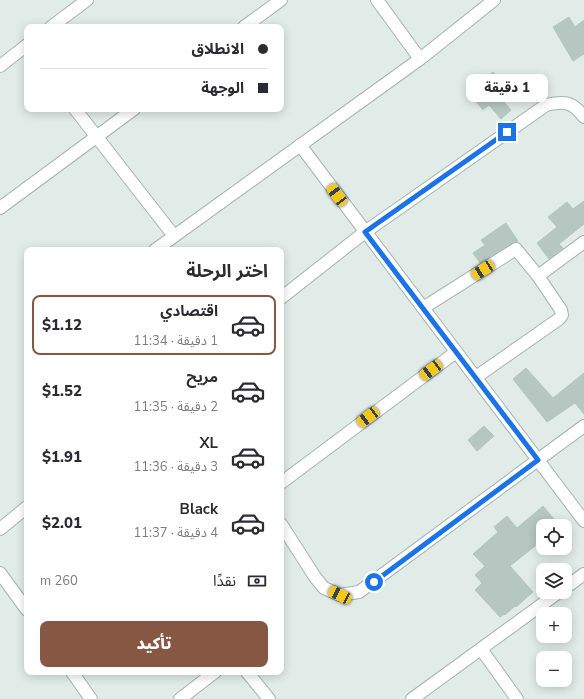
<!DOCTYPE html>
<html lang="ar">
<head>
<meta charset="utf-8">
<style>
  :root { --surface:#fff; --page:#f7f7f7; --text:#2b2b33; --muted:#7c7c81; --line:#e1e1e2; --accent:#865742 }
  body { margin:0; font-family:"Nunito Sans","Noto Sans Arabic",sans-serif; background:var(--page); color:var(--text); direction:rtl; height:100vh; display:flex; flex-direction:column; font-size:15px; white-space:nowrap }
  * { box-sizing:border-box; margin:0 }
  p { font-size:13px; color:var(--muted) }
  .icon { flex:none; width:22px; height:22px; fill:none; stroke:currentColor; stroke-width:2; stroke-linecap:round; stroke-linejoin:round }
  .map { position:relative; flex:1; overflow:hidden; direction:ltr }
  .sheet { position:absolute; left:24px; top:247px; width:260px; height:428px; display:flex; flex-direction:column; background:var(--surface); border-radius:8px; box-shadow:0 2px 10px #0003; direction:rtl }
  .sheet>* { flex:none }
  .banner { position:absolute; left:24px; top:24px; width:260px; height:88px; border-radius:8px; box-shadow:0 2px 10px #0003; direction:rtl; display:grid; align-content:center; height:88px; padding:0 16px; background:var(--surface) }
  .fabs { position:absolute; left:536px; top:519px; display:grid; gap:8px }
  .fabs a { display:grid; place-items:center; width:36px; height:36px; border-radius:8px; background:var(--surface); box-shadow:0 2px 10px #0003; font-size:20px }
  .end { position:absolute; width:18px; height:18px; margin:-9px; border:5px solid #1a73e8; background:#fff; box-shadow:0 0 0 2px #fff }
  .from { border-radius:50% }
  .bubble { position:absolute; height:28px; border-radius:8px; background:var(--surface); box-shadow:0 2px 10px #0003; font-size:13px; font-weight:800; line-height:28px; text-align:center; direction:rtl }
  .car { position:absolute; width:12px; height:24px; margin:-12px -6px; border-radius:5px; box-shadow:0 0 3px 1px #0007; background:linear-gradient(#f5c518 24%,#345 0 40%,#f5c518 0 76%,#345 0 86%,#f5c518 0) }
  .banner b { display:flex; align-items:center; gap:14px; height:38px; font-size:15px }
  .banner b+b { border-top:1px solid var(--line) }
  .banner i { width:10px; height:10px; background:var(--text) }
  ul { padding:0; list-style:none }
  li { display:flex; align-items:center; gap:12px; height:60px; margin:0 8px 6px; padding:0 8px; border:2px solid transparent; border-radius:8px }
  li div { flex:1 }
  li b { display:block; font-size:15px }
  li em { font-style:normal; font-weight:800 }
  li.current { border-color:var(--accent) }
  li>.icon { width:36px; height:36px; stroke-width:1.5 }
  h2 { padding:0 16px; font-size:18px; line-height:48px }
  .pay { display:flex; align-items:center; gap:10px; height:44px; padding:0 16px; font-size:15px }
  .pay p { margin-inline-start:auto }
  .button { display:flex; gap:8px; margin-top:auto; padding:8px 16px }
  .button a { flex:1; height:46px; border-radius:8px; background:var(--accent); color:#fff; font-size:16px; font-weight:800; line-height:46px; text-align:center }
  .map>svg:first-child { display:block }
  .building { fill:#b6c7c2; stroke:#b3c6c0 }
  .lines { fill:none; stroke-linecap:round; stroke-linejoin:round }
  .minor-casing { stroke:#a4b4b0; stroke-width:14 }
  .tertiary-casing { stroke:#a4b4b0; stroke-width:14 }
  .minor { stroke:#fff; stroke-width:12 }
  .tertiary { stroke:#fff; stroke-width:12 }
  .route { stroke:#1a73e8; stroke-width:5 }
</style>
</head>
<body>
<div class="map">
<svg width="584" height="699" viewBox="0 0 584 699">
  <rect width="100%" height="100%" fill="#e1ece8"/>
  <path class="building" d="M 569,17 L 575,27 L 584,20 L 584,54 L 573,61 L 553,27 Z
    M 493,72 L 502,83 L 494,91 L 511,110 L 501,119 L 489,105 L 483,110 L 469,93 Z
    M 584,201 L 584,224 L 559,244 L 563,248 L 549,259 L 537,243 L 557,227 L 548,217 L 567,202 L 573,209 Z
    M 506,223 L 518,241 L 512,243 L 480,263 L 473,253 L 485,245 L 481,240 Z
    M 526,368 L 553,398 L 584,373 L 584,414 L 575,403 L 547,422 L 513,379 Z
    M 484,426 L 494,436 L 477,451 L 468,440 Z
    M 543,506 L 560,526 L 543,526 L 543,542 L 541,543 L 540,542 L 510,566 L 533,592 L 516,607 L 515,606 L 505,615 L 504,614 L 500,617 L 475,590 L 482,583 L 475,575 L 485,566 L 473,554 L 498,532 L 494,527 L 507,516 L 517,528 Z"/>
  <g class="lines">
    <g class="minor-casing">
      <path id="minor" d="M 377,0 L 420,59
        M 51,27 L 87,0
        M 244,27 L 281,0
        M 0,66 L 27,45
        M 75,109 L 174,236
        M 300,145 L 584,521
        M 0,208 L 134,109
        M 155,250 L 420,59 L 494,0
        M 538,276 L 584,242
        M 281,298 L 365,232 L 546,105 C 564,101 572,101 584,117
        M 423,308 L 516,249 L 538,276 L 561,310 L 562,315 L 559,319 L 476,377
        M 281,483 L 456,352
        M 281,524 L 315,577 L 324,588 L 340,595 L 359,592 L 584,426
        M 0,529 L 27,507
        M 565,588 L 584,574
        M 481,649 L 517,699
        M 247,672 L 269,699
        M 180,699 L 215,672
        M 412,699 L 559,592"/>
    </g>
    <g class="tertiary-casing">
      <path id="tertiary" d="M 0,573 L 27,610
        M 72,672 L 91,699"/>
    </g>
    <use href="#minor" class="minor"/>
    <use href="#tertiary" class="tertiary"/>
  </g>
  <g class="lines">
    <path class="route" d="M 374,582 L 538,460 L 365,232 L 507,132"/>
  </g>
</svg>
<div class="fabs">
<a><svg class="icon" aria-label="locate" viewBox="0 0 24 24"><circle cx="12" cy="12" r="6"/><path d="M12 2v4M12 18v4M2 12h4M18 12h4"/></svg></a>
<a><svg class="icon" aria-label="layers" viewBox="0 0 24 24"><path d="M12 4l9 5-9 5-9-5zM3 14l9 5 9-5"/></svg></a>
<a>+</a>
<a>−</a>
</div>
<i class="end from" style="left:374px;top:582px"></i>
<i class="end" style="left:507px;top:132px"></i>
<div class="bubble" style="left:466px;top:74px;width:82px">1 دقيقة</div>
<i class="car" style="left:337px;top:195px;rotate:323deg"></i>
<i class="car" style="left:483px;top:270px;rotate:237deg"></i>
<i class="car" style="left:431px;top:370px;rotate:233deg"></i>
<i class="car" style="left:368px;top:417px;rotate:233deg"></i>
<i class="car" style="left:340px;top:595px;rotate:297deg"></i>
<div class="banner">
<b><i class="from"></i>الانطلاق</b>
<b><i></i>الوجهة</b>
</div>
<section class="sheet">
<h2>اختر الرحلة</h2>
<ul>
<li class="current"><svg class="icon" aria-label="car" viewBox="0 0 24 24"><path d="M5 17H2v-5l4-1 3-4h7l3 4 3 1v5h-3M9 17h6M6 11h13"/><circle cx="7" cy="17" r="2"/><circle cx="17" cy="17" r="2"/></svg><div><b>اقتصادي</b><p>1 دقيقة · 11:34</p></div><em>$1.12</em></li>
<li><svg class="icon" aria-label="car" viewBox="0 0 24 24"><path d="M5 17H2v-5l4-1 3-4h7l3 4 3 1v5h-3M9 17h6M6 11h13"/><circle cx="7" cy="17" r="2"/><circle cx="17" cy="17" r="2"/></svg><div><b>مريح</b><p>2 دقيقة · 11:35</p></div><em>$1.52</em></li>
<li><svg class="icon" aria-label="car" viewBox="0 0 24 24"><path d="M5 17H2v-5l4-1 3-4h7l3 4 3 1v5h-3M9 17h6M6 11h13"/><circle cx="7" cy="17" r="2"/><circle cx="17" cy="17" r="2"/></svg><div><b>XL</b><p>3 دقيقة · 11:36</p></div><em>$1.91</em></li>
<li><svg class="icon" aria-label="car" viewBox="0 0 24 24"><path d="M5 17H2v-5l4-1 3-4h7l3 4 3 1v5h-3M9 17h6M6 11h13"/><circle cx="7" cy="17" r="2"/><circle cx="17" cy="17" r="2"/></svg><div><b>Black</b><p>4 دقيقة · 11:37</p></div><em>$2.01</em></li>
</ul>
<div class="pay"><svg class="icon" aria-label="cash" viewBox="0 0 24 24"><path d="M3 7h18v10H3z"/><circle cx="12" cy="12" r="2"/></svg>نقدًا<p>260 m</p></div>
<div class="button"><a>تأكيد</a></div>
</section>
</div>
</body>
</html>
